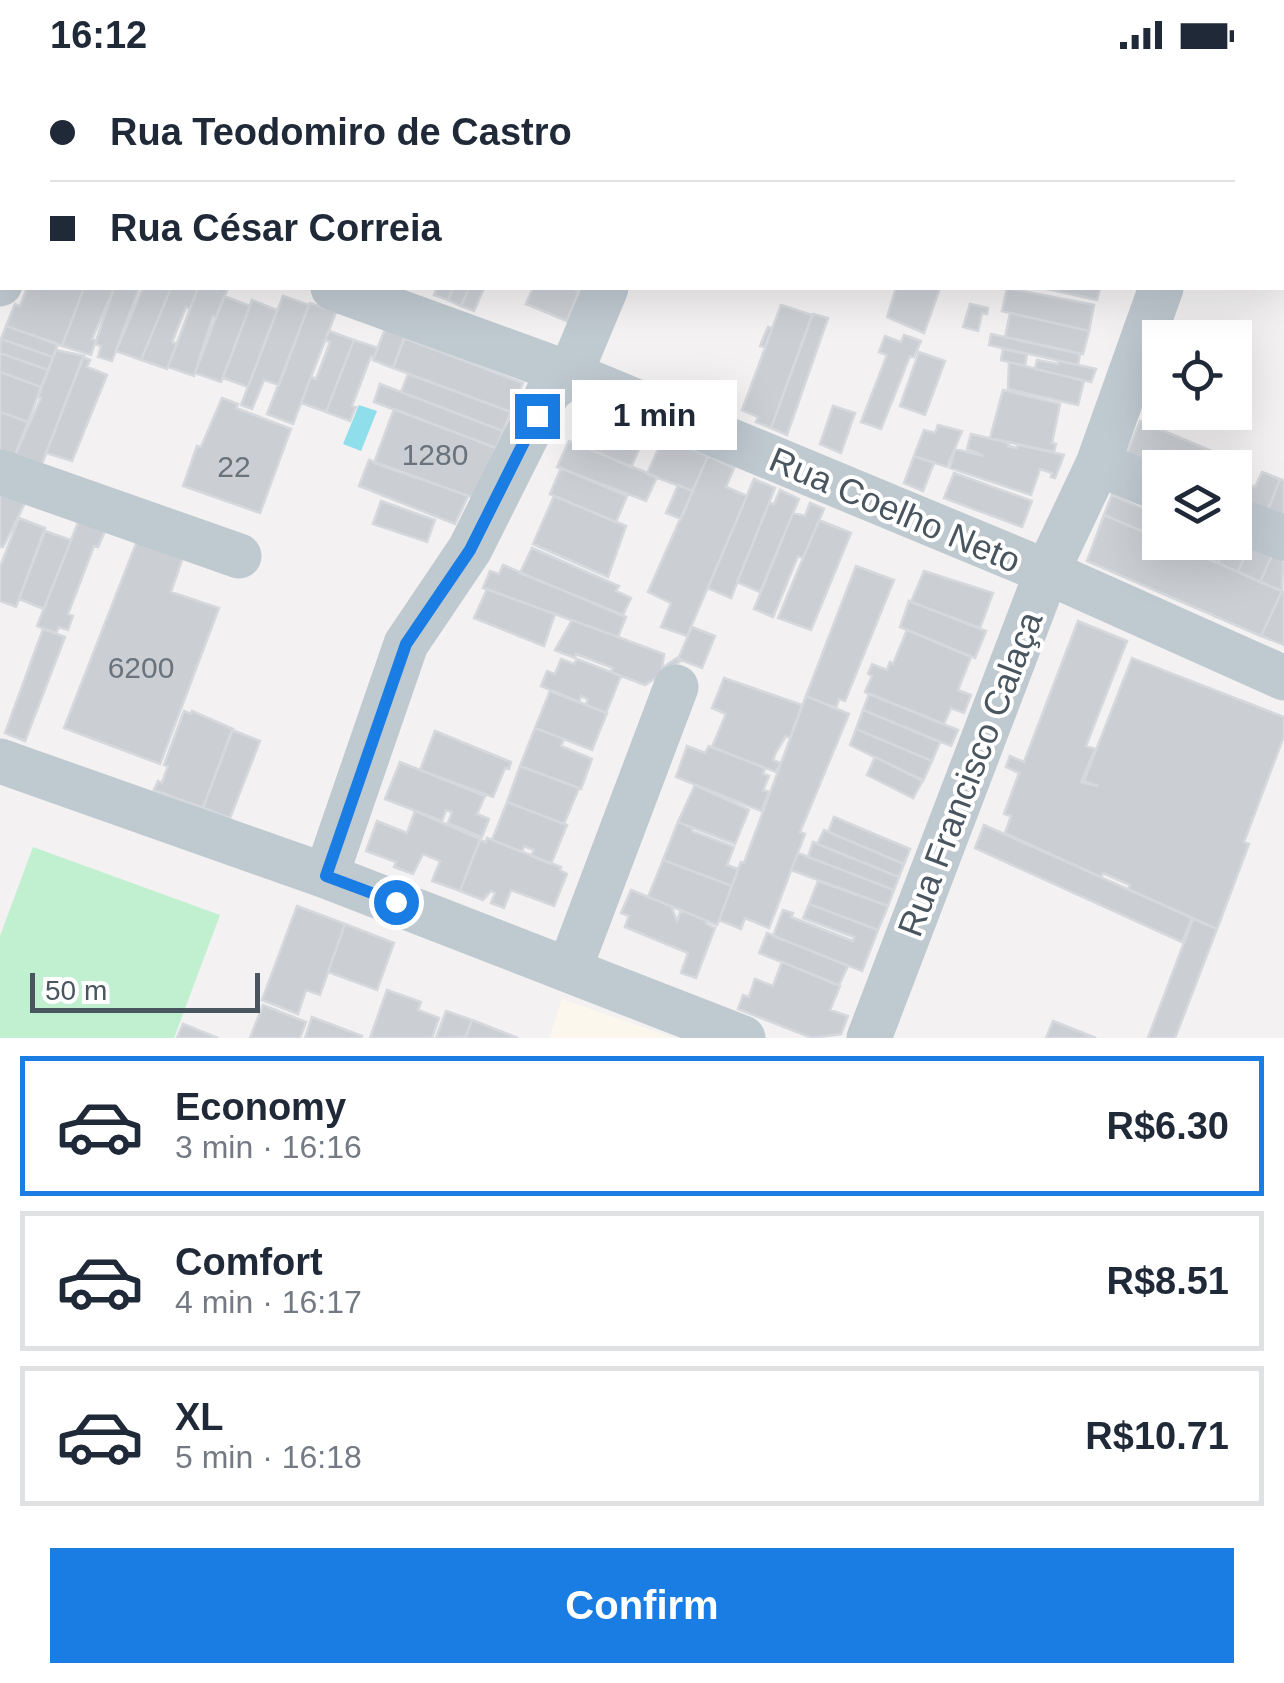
<!DOCTYPE html>
<html lang="en">
<head>
<meta charset="utf-8">
<style>
  :root { --surface:#fff; --page:#f2f2f3; --text:#1f2937; --muted:#747a83; --line:#e0e1e3; --accent:#1a7de4 }
  body { margin:0; font-family:Helvetica,sans-serif; background:var(--page); color:var(--text); height:100vh; display:flex; flex-direction:column; font-size:38px; white-space:nowrap }
  * { box-sizing:border-box; margin:0 }
  p { font-size:32px; color:var(--muted) }
  .icon { flex:none; width:55px; height:55px; fill:none; stroke:currentColor; stroke-width:2; stroke-linecap:round; stroke-linejoin:round }
  .map { position:relative; height:968px; overflow:hidden }
  .drawer { display:flex; flex-direction:column; background:var(--surface); flex:1 }
  .drawer>* { flex:none }
  .top-card { position:absolute; left:0px; top:0px; width:1285px; height:220px; box-shadow:0 10px 40px #0002; display:grid; align-content:center; height:220px; padding:0 50px; background:var(--surface) }
  .buttons { position:absolute; left:1142px; top:250px; display:grid; gap:20px }
  .buttons a { display:grid; place-items:center; width:110px; height:110px; border-radius:0px; background:var(--surface); box-shadow:0 10px 40px #0002; font-size:50px }
  .scale { position:absolute; left:30px; bottom:25px; width:230px; box-sizing:border-box; padding-left:10px; border:5px solid #49555f; border-top:0; font-size:28px; line-height:35px; white-space:nowrap; color:#49555f; -webkit-text-stroke:8px #fff; paint-order:stroke }
  .end { position:absolute; width:45px; height:45px; margin:-22px; border:12px solid #1a7de4; background:#fff; box-shadow:0 0 0 5px #fff }
  .from { border-radius:50% }
  .bubble { position:absolute; height:70px; border-radius:0px; background:var(--surface); box-shadow:0 10px 40px #0002; font-size:32px; font-weight:700; line-height:70px; text-align:center }
  .top-card b { display:flex; align-items:center; gap:35px; height:95px; font-size:38px }
  .top-card b+b { border-top:2px solid var(--line) }
  .top-card i { width:25px; height:25px; background:var(--text) }
  ul { padding:18px 0 0; list-style:none }
  li { display:flex; align-items:center; gap:30px; height:140px; margin:0 20px 15px; padding:0 30px; border:5px solid var(--line); border-radius:0px }
  li div { flex:1 }
  li b { display:block; font-size:38px }
  li em { font-style:normal; font-weight:700 }
  li.on { border-color:var(--accent) }
  li>.icon { width:90px; height:90px; stroke-width:1.5 }
  .primary-button { display:flex; gap:20px; margin-top:auto; padding:20px 50px }
  .primary-button a { flex:1; height:115px; border-radius:0px; background:var(--accent); color:#fff; font-size:40px; font-weight:700; line-height:115px; text-align:center }
  .status { display:flex; justify-content:space-between; align-items:center; height:70px; padding:0 50px; background:var(--surface); direction:ltr }
  .status svg { height:28px; fill:currentColor }
  .map>svg:first-child { display:block }
  .commercial { fill:#fcf7ec }
  .green { fill:#c1f0d0 }
  .water { fill:#8edeec }
  .building { fill:#cbced3; stroke:#d5d8dc; stroke-width:2.5 }
  .lines { fill:none; stroke-linecap:round; stroke-linejoin:round }
  .minor { stroke:#bfc9d0; stroke-width:45 }
  .route { stroke:#1a7de4; stroke-width:12 }
  .labels { text-anchor:middle; stroke-width:8; stroke-linejoin:round; paint-order:stroke }
  .number-label { font-size:30px; fill:#6a737c }
  .street-label { font-size:35px; fill:#49555f; stroke:#fff }
</style>
</head>
<body>
<div class="status"><b>16:12</b><svg viewBox="0 0 49 12"><path d="M0 12V9h3v3zM5 12V6h3v6zM10 12V3h3v9zM15 12V0h3v12zM26 1h20v11H26zM47 4h2v5h-2z"/></svg></div>
<div class="map">
<svg width="1284" height="968" viewBox="0 0 1284 968">
  <rect width="100%" height="100%" fill="#f3f1f1"/>
  <path class="commercial" d="M 562,929 L 674,968 L 549,968 Z"/>
  <path class="green" d="M 33,777 L 220,845 L 174,968 L 0,968 L 0,866 Z"/>
  <path class="water" d="M 359,335 L 377,341 L 361,381 L 343,374 Z"/>
  <path class="building" d="M 586,0 L 620,0 L 627,2 L 585,2 Z
    M 27,218 L 84,218 L 62,276 L 6,256 L 15,234 L 20,236 Z
    M 84,218 L 114,218 L 92,269 L 96,270 L 91,285 L 62,276 Z
    M 114,218 L 139,218 L 112,291 L 98,287 L 101,276 L 95,274 Z
    M 171,218 L 198,218 L 190,239 L 186,237 L 172,272 L 177,274 L 167,299 L 141,290 Z
    M 171,218 L 141,290 L 116,281 L 142,220 L 139,218 Z
    M 198,218 L 228,218 L 216,248 L 213,246 L 194,306 L 168,297 Z
    M 437,218 L 453,218 L 448,230 L 434,225 Z
    M 453,218 L 469,218 L 461,236 L 448,230 Z
    M 469,218 L 484,218 L 474,241 L 461,236 Z
    M 533,218 L 571,218 L 579,221 L 567,251 L 526,234 Z
    M 896,218 L 940,218 L 924,263 L 887,247 Z
    M 1007,218 L 1094,235 L 1089,261 L 1002,241 Z
    M 1043,218 L 1100,218 L 1097,230 Z
    M 224,226 L 250,236 L 221,312 L 195,303 Z
    M 283,226 L 309,235 L 279,315 L 264,310 L 252,339 L 241,335 Z
    M 252,230 L 277,240 L 248,317 L 223,308 Z
    M 310,233 L 336,242 L 293,354 L 267,344 Z
    M 970,234 L 988,238 L 987,244 L 982,243 L 978,261 L 963,257 Z
    M 781,235 L 812,245 L 771,358 L 756,352 L 758,347 L 742,340 Z
    M 1010,243 L 1089,261 L 1083,284 L 1005,267 Z
    M 813,244 L 828,248 L 787,365 L 771,358 Z
    M 6,256 L 58,274 L 53,287 L 1,269 Z
    M 768,257 L 772,258 L 765,277 L 760,276 Z
    M 385,259 L 405,267 L 393,298 L 373,290 Z
    M 329,261 L 354,270 L 326,342 L 301,333 L 311,307 L 316,309 L 330,272 L 325,270 Z
    M 991,264 L 1080,284 L 1078,295 L 989,275 Z
    M 904,265 L 921,271 L 914,287 L 910,286 L 881,359 L 861,352 L 887,285 L 879,282 L 885,266 L 901,272 Z
    M 404,268 L 523,313 L 511,342 L 393,298 Z
    M 1,269 L 53,287 L 48,300 L 0,283 Z
    M 354,270 L 378,278 L 374,288 L 371,286 L 352,336 L 356,337 L 350,351 L 326,342 Z
    M 1003,279 L 1027,284 L 1025,296 L 1001,290 Z
    M 56,280 L 84,286 L 42,394 L 15,385 L 41,328 L 38,327 Z
    M 919,282 L 945,291 L 925,345 L 900,336 Z
    M 0,283 L 48,300 L 41,317 L 0,302 Z
    M 83,287 L 90,290 L 87,297 L 107,305 L 72,391 L 46,383 Z
    M 1037,290 L 1058,294 L 1059,291 L 1096,299 L 1091,312 L 1035,299 Z
    M 1009,292 L 1084,311 L 1078,335 L 1008,319 Z
    M 0,302 L 41,317 L 28,352 L 0,342 Z
    M 408,304 L 511,342 L 503,361 L 401,322 Z
    M 380,314 L 503,361 L 496,378 L 374,332 Z
    M 1003,320 L 1060,334 L 1052,373 L 1056,374 L 1054,382 L 990,368 Z
    M 222,328 L 238,334 L 236,338 L 291,359 L 260,443 L 183,416 L 197,376 L 201,377 Z
    M 833,336 L 855,343 L 841,383 L 820,374 Z
    M 394,339 L 496,378 L 475,428 L 374,393 Z
    M 0,342 L 28,352 L 15,385 L 0,380 Z
    M 590,347 L 643,369 L 647,360 L 708,386 L 693,421 L 647,404 L 659,377 L 643,370 L 631,397 L 578,374 Z
    M 1140,351 L 1245,395 L 1235,415 L 1235,398 L 1122,396 Z
    M 938,355 L 962,361 L 947,397 L 914,386 L 924,360 L 935,363 Z
    M 971,364 L 1009,373 L 1008,376 L 1017,378 L 1018,375 L 1064,385 L 1055,408 L 1051,407 L 1052,403 L 1040,399 L 1031,425 L 950,398 L 955,379 L 984,386 L 967,379 Z
    M 569,371 L 657,407 L 646,431 L 557,397 Z
    M 708,386 L 734,398 L 726,417 L 747,426 L 687,566 L 661,557 L 671,533 L 648,522 Z
    M 914,386 L 934,393 L 923,421 L 904,413 Z
    M 369,390 L 468,426 L 455,454 L 359,416 Z
    M 561,398 L 627,426 L 616,452 L 550,424 Z
    M 1262,402 L 1280,409 L 1262,455 L 1235,444 L 1235,416 L 1245,421 L 1248,414 L 1255,417 Z
    M 954,403 L 1032,431 L 1022,457 L 944,428 Z
    M 754,409 L 775,418 L 731,528 L 708,518 Z
    M 1280,409 L 1284,411 L 1284,458 L 1263,452 Z
    M 678,415 L 693,421 L 681,449 L 666,443 Z
    M 780,420 L 799,429 L 760,522 L 737,512 L 769,433 L 774,434 Z
    M 0,421 L 26,431 L 3,477 L 0,477 Z
    M 1112,425 L 1160,446 L 1154,466 L 1104,445 Z
    M 554,426 L 626,456 L 608,507 L 533,474 Z
    M 381,431 L 435,450 L 427,472 L 373,454 Z
    M 810,433 L 824,439 L 803,488 L 798,486 L 773,547 L 754,539 L 793,443 L 805,446 Z
    M 1104,445 L 1160,469 L 1160,472 L 1169,472 L 1282,521 L 1261,566 L 1087,491 Z
    M 19,448 L 45,458 L 16,537 L 0,531 L 0,497 Z
    M 79,450 L 106,459 L 98,477 L 94,476 L 68,544 L 73,546 L 68,560 L 59,557 L 56,563 L 37,556 Z
    M 819,450 L 851,463 L 811,560 L 778,548 Z
    M 45,461 L 71,470 L 44,539 L 19,529 Z
    M 1255,463 L 1238,502 L 1218,493 L 1227,472 L 1235,472 Z
    M 1255,463 L 1278,472 L 1260,512 L 1238,502 Z
    M 137,471 L 183,487 L 171,522 L 219,538 L 160,694 L 64,658 Z
    M 1202,472 L 1227,472 L 1218,493 L 1198,481 Z
    M 1202,472 L 1197,485 L 1177,473 L 1177,472 Z
    M 1278,472 L 1284,474 L 1282,521 L 1260,512 Z
    M 532,478 L 619,516 L 616,521 L 631,528 L 623,545 L 520,503 Z
    M 503,495 L 626,547 L 618,567 L 483,518 L 490,501 L 499,504 Z
    M 856,496 L 894,510 L 845,631 L 839,629 L 836,638 L 806,626 Z
    M 924,501 L 993,523 L 980,558 L 911,532 Z
    M 487,519 L 555,544 L 544,576 L 474,548 Z
    M 1282,521 L 1284,522 L 1284,575 L 1261,566 Z
    M 909,531 L 986,561 L 975,588 L 900,557 Z
    M 572,550 L 664,584 L 662,598 L 677,588 L 682,590 L 645,615 L 611,602 L 613,598 L 576,584 L 575,588 L 555,580 Z
    M 1078,551 L 1127,571 L 1086,676 L 1095,679 L 1081,712 L 1098,716 L 1084,711 L 1132,588 L 1284,647 L 1284,666 L 1244,772 L 1249,774 L 1217,859 L 1128,819 L 1130,815 L 1103,803 L 1101,807 L 1005,763 L 1011,746 L 1004,744 L 1019,703 L 1006,697 L 1010,686 L 1024,692 Z
    M 692,557 L 715,566 L 702,598 L 678,589 Z
    M 43,559 L 65,567 L 25,671 L 5,663 Z
    M 907,560 L 971,587 L 958,620 L 971,625 L 964,643 L 951,638 L 944,654 L 865,622 L 872,606 L 868,604 L 872,594 L 887,600 L 890,592 L 893,594 Z
    M 561,589 L 574,594 L 577,589 L 621,606 L 606,643 L 586,635 L 588,629 L 581,626 L 579,632 L 541,616 L 547,601 L 555,604 Z
    M 724,608 L 802,635 L 790,668 L 786,666 L 776,682 L 773,690 L 780,693 L 776,702 L 712,677 L 726,644 L 712,638 Z
    M 550,621 L 607,643 L 592,680 L 535,658 Z
    M 869,624 L 958,660 L 951,676 L 863,640 Z
    M 806,626 L 849,644 L 800,762 L 805,764 L 769,858 L 745,848 L 741,859 L 719,850 L 741,792 L 744,793 Z
    M 863,640 L 940,672 L 932,691 L 856,659 Z
    M 184,641 L 191,644 L 192,641 L 233,659 L 203,738 L 154,720 L 158,711 L 162,713 L 168,696 L 164,695 Z
    M 535,658 L 564,669 L 561,676 L 592,689 L 581,719 L 520,696 Z
    M 856,659 L 932,691 L 923,711 L 850,675 Z
    M 232,660 L 260,671 L 230,748 L 203,738 Z
    M 435,661 L 511,692 L 509,699 L 505,698 L 493,727 L 420,700 Z
    M 687,676 L 705,683 L 709,676 L 765,698 L 763,704 L 769,706 L 763,720 L 769,722 L 761,741 L 676,707 Z
    M 875,687 L 923,710 L 913,728 L 867,705 Z
    M 400,692 L 485,726 L 477,744 L 489,749 L 482,767 L 448,753 L 452,742 L 446,740 L 442,751 L 385,729 Z
    M 520,696 L 579,718 L 564,754 L 507,732 Z
    M 695,715 L 749,740 L 735,774 L 678,752 Z
    M 507,732 L 567,755 L 551,794 L 531,786 L 534,780 L 524,776 L 522,782 L 492,770 Z
    M 415,741 L 480,769 L 460,821 L 432,811 L 440,791 L 423,784 L 413,804 L 394,797 L 396,792 L 366,781 L 377,751 L 407,763 Z
    M 834,747 L 910,779 L 904,794 L 828,762 Z
    M 678,752 L 693,758 L 692,761 L 734,777 L 727,795 L 738,799 L 732,816 L 663,790 Z
    M 984,755 L 1192,848 L 1182,872 L 975,778 Z
    M 824,760 L 904,794 L 899,807 L 817,774 Z
    M 487,768 L 561,797 L 560,800 L 567,804 L 554,836 L 511,820 L 504,838 L 491,833 L 495,823 L 491,821 L 483,830 L 460,821 L 480,770 L 486,772 Z
    M 813,772 L 899,807 L 894,820 L 808,787 Z
    M 798,783 L 894,820 L 888,836 L 791,800 Z
    M 663,790 L 732,816 L 717,855 L 648,827 Z
    M 818,811 L 888,836 L 878,860 L 809,834 Z
    M 631,820 L 671,836 L 677,851 L 681,840 L 707,851 L 706,854 L 715,858 L 696,908 L 681,903 L 688,883 L 625,857 L 629,846 L 621,843 Z
    M 809,834 L 878,860 L 862,901 L 773,866 L 783,840 L 793,843 L 791,847 L 853,871 L 854,867 L 803,848 Z
    M 297,836 L 345,854 L 320,925 L 306,920 L 298,944 L 262,930 Z
    M 1193,849 L 1217,859 L 1175,968 L 1148,968 Z
    M 345,854 L 394,873 L 377,920 L 328,902 Z
    M 767,863 L 848,896 L 839,915 L 759,883 Z
    M 782,892 L 840,916 L 830,940 L 848,946 L 841,964 L 812,968 L 738,939 L 743,925 L 749,927 L 755,909 L 773,916 Z
    M 387,920 L 421,932 L 418,940 L 439,948 L 432,968 L 370,968 Z
    M 263,935 L 306,952 L 300,968 L 250,968 Z
    M 446,941 L 472,950 L 466,967 L 436,968 Z
    M 312,947 L 362,966 L 361,968 L 305,968 Z
    M 472,950 L 518,968 L 465,968 Z
    M 1053,951 L 1096,968 L 1046,968 Z
    M 183,954 L 218,968 L 177,968 Z"/>
  <g class="lines">
    <path class="minor" d="M 692,0 L 696,1
      M 1249,0 L 1260,2
      M 81,2 L 82,0
      M 0,94 L 2,95
      M 0,214 L 2,208
      M 333,218 L 570,304 L 1047,502 L 1284,608
      M 1098,394 L 1160,419
      M 0,402 L 239,486
      M 1235,449 L 1284,468
      M 0,691 L 326,806 L 743,968
      M 326,806 L 406,574 L 470,479 L 549,321 L 570,304 L 606,218
      M 569,900 L 676,617
      M 869,968 L 1047,502 L 1098,394 L 1161,218"/>
  </g>
  <g class="lines">
    <path class="route" d="M 396,832 L 326,806 L 406,574 L 470,480 L 537,346"/>
  </g>
  <g class="labels">
    <g class="number-label">
      <text x="435" y="395">1280</text>
      <text x="234" y="407">22</text>
      <text x="141" y="608">6200</text>
    </g>
    <g class="street-label">
      <text transform="translate(895 440) rotate(23)" y="12">Rua Coelho Neto</text>
      <text transform="translate(970 704) rotate(-69)" y="12">Rua Francisco Calaça</text>
    </g>
  </g>
</svg>
<div class="buttons">
<a><svg class="icon" aria-label="locate" viewBox="0 0 24 24"><circle cx="12" cy="12" r="6"/><path d="M12 2v4M12 18v4M2 12h4M18 12h4"/></svg></a>
<a><svg class="icon" aria-label="layers" viewBox="0 0 24 24"><path d="M12 4l9 5-9 5-9-5zM3 14l9 5 9-5"/></svg></a>
</div>
<div class="scale">50 m</div>
<i class="end from" style="left:396px;top:832px"></i>
<i class="end" style="left:537px;top:346px"></i>
<div class="bubble" style="left:572px;top:310px;width:165px">1 min</div>
<div class="top-card">
<b><i class="from"></i>Rua Teodomiro de Castro</b>
<b><i></i>Rua César Correia</b>
</div>
</div>
<section class="drawer">
<ul>
<li class="on"><svg class="icon" aria-label="car" viewBox="0 0 24 24"><path d="M5 17H2v-5l4-1 3-4h7l3 4 3 1v5h-3M9 17h6M6 11h13"/><circle cx="7" cy="17" r="2"/><circle cx="17" cy="17" r="2"/></svg><div><b>Economy</b><p>3 min · 16:16</p></div><em>R$6.30</em></li>
<li><svg class="icon" aria-label="car" viewBox="0 0 24 24"><path d="M5 17H2v-5l4-1 3-4h7l3 4 3 1v5h-3M9 17h6M6 11h13"/><circle cx="7" cy="17" r="2"/><circle cx="17" cy="17" r="2"/></svg><div><b>Comfort</b><p>4 min · 16:17</p></div><em>R$8.51</em></li>
<li><svg class="icon" aria-label="car" viewBox="0 0 24 24"><path d="M5 17H2v-5l4-1 3-4h7l3 4 3 1v5h-3M9 17h6M6 11h13"/><circle cx="7" cy="17" r="2"/><circle cx="17" cy="17" r="2"/></svg><div><b>XL</b><p>5 min · 16:18</p></div><em>R$10.71</em></li>
</ul>
<div class="primary-button"><a>Confirm</a></div>
</section>
</body>
</html>
